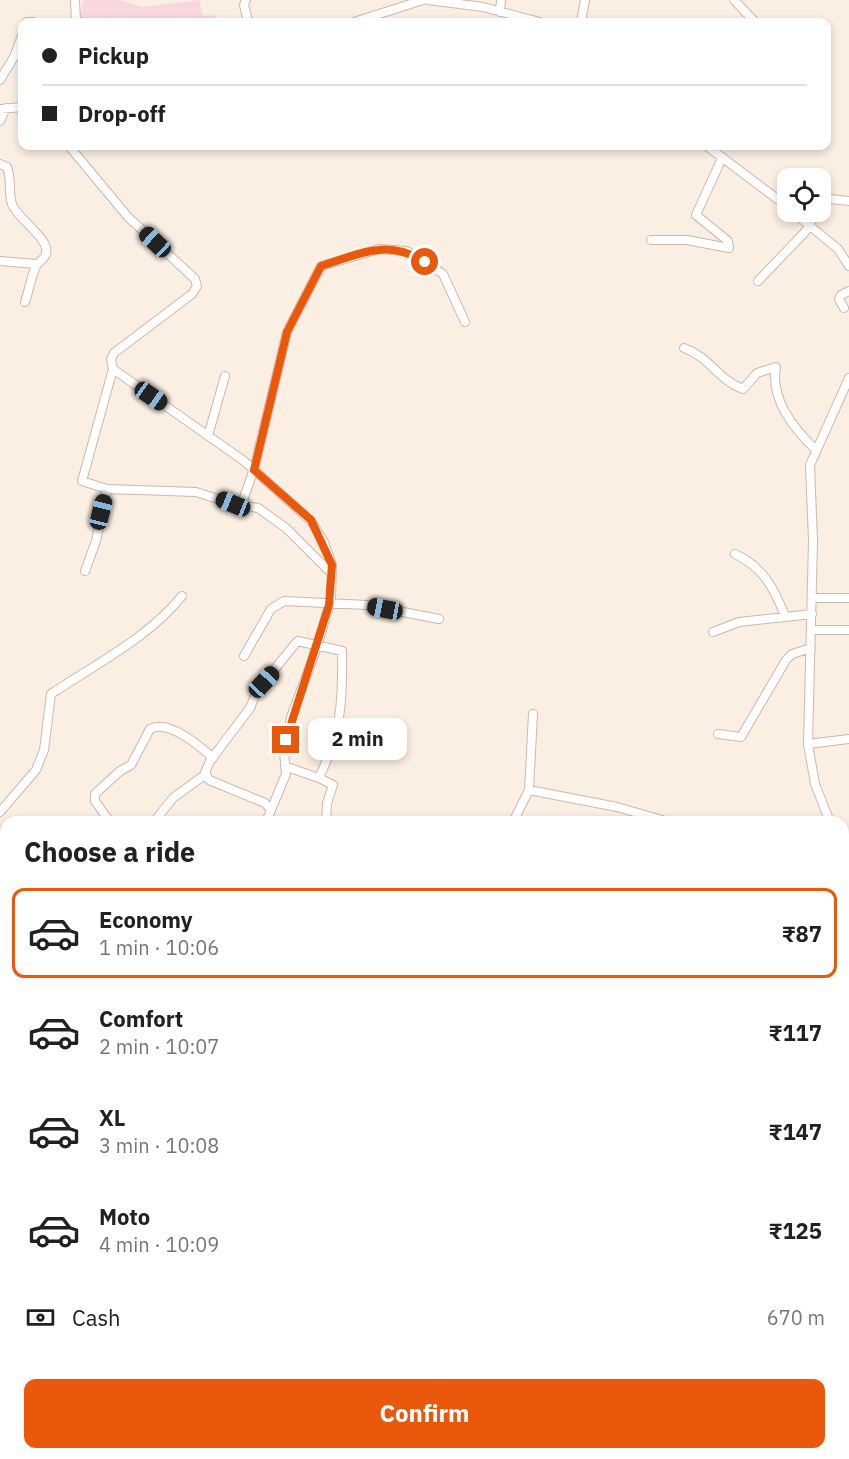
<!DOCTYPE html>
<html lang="en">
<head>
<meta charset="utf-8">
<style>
  :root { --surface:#fff; --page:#f2f2f2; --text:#202124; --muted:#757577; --line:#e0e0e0; --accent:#ea580c }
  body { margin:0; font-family:"IBM Plex Sans",sans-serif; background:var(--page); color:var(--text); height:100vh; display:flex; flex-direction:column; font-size:22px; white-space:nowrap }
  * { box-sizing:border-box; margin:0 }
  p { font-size:20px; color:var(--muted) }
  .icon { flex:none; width:33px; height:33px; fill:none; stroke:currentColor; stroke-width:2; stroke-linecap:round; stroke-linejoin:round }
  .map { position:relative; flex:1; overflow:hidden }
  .sheet { position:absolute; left:0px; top:816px; width:849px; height:644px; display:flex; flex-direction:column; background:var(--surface); border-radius:18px 18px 0 0; box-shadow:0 3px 9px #0003 }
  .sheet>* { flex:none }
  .hud { position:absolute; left:18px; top:18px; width:813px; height:132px; border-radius:12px; box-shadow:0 3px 9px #0003; display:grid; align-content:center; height:132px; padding:0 24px; background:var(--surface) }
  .controls { position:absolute; left:777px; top:168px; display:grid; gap:12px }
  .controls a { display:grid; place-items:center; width:54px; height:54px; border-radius:12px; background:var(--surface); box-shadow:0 3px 9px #0003; font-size:30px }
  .end { position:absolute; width:27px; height:27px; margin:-14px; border:8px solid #ea580c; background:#fff; box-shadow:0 0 0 3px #fff }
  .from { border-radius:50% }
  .bubble { position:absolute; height:42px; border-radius:12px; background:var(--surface); box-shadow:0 3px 9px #0003; font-size:20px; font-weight:800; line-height:42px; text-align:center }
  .car { position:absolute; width:18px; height:36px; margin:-18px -9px; border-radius:8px; box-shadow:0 0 4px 2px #0007; background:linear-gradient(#222 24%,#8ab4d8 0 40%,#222 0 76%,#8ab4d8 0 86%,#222 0) }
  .hud b { display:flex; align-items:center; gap:21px; height:57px; font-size:22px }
  .hud b+b { border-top:2px solid var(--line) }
  .hud i { width:15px; height:15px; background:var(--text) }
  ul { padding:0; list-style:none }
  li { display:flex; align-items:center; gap:18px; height:90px; margin:0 12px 9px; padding:0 12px; border:3px solid transparent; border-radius:12px }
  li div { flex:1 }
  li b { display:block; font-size:22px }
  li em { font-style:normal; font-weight:800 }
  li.active { border-color:var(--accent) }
  li>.icon { width:54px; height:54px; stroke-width:1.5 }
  h2 { padding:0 24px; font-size:27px; line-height:72px }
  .pay { display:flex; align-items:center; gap:15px; height:66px; padding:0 24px; font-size:22px }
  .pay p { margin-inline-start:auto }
  .button { display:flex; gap:12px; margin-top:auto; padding:12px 24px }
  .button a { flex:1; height:69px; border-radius:12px; background:var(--accent); color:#fff; font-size:24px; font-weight:800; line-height:69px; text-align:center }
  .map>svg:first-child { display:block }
  .industrial { fill:url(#industrial-furrows) }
  .education { fill:#ece0f7 }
  .medical { fill:#f9d7df }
  .pitch { fill:#d7e8c3 }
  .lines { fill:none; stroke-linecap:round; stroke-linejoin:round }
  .minor-casing { stroke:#ceb7ad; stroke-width:10 }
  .highway-casing { stroke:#d8cfcc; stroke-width:15 }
  .minor { stroke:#fff; stroke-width:8 }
  .highway { stroke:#f3a89d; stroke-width:12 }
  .route { stroke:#ea580c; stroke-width:8 }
</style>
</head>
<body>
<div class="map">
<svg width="849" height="1459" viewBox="0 0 849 1459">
  <defs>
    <pattern id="industrial-furrows" width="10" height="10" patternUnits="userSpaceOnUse" patternTransform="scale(1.5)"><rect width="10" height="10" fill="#ebe2de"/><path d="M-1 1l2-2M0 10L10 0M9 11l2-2" fill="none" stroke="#c3bab6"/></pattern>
  </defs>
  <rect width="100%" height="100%" fill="#fbefe3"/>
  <path class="industrial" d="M 0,1432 L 6,1433 L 6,1454 L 188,1454 L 191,1459 L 0,1459 Z"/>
  <path class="education" d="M 843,1298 L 849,1299 L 849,1393 L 843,1393 Z
    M 713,1454 L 772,1454 L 771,1459 L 712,1459 Z"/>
  <path class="medical" d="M 83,0 L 120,0 L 143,7 L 199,0 L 203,16 L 215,15 L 217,22 L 79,22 Z"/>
  <path class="pitch" d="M 597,1454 L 682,1454 L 681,1459 L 595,1459 Z"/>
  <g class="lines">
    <g class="minor-casing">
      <path id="minor" d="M 75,0 L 76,22
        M 246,0 L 244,5 L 248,22
        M 428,0 L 483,7 L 540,22
        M 734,0 L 755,22
        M 500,12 L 501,0
        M 27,22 L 33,22
        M 354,22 L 423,0
        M 581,22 L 585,0
        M 0,80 L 14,57 L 22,36
        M 0,109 L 22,107
        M 0,121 L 6,108
        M 69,146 L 128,217 L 195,279 L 197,286 L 192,294 L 114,353 L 111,359 L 113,369 L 244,461 L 311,521 L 324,542 L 332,565 L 331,599 L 316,650 L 291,717 L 284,752 L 286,774 L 271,810
        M 707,146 L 788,207
        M 0,164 L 7,167 C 12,179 8,192 12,204 C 17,219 54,241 45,256 C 43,260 38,262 36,266 C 31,277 29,290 25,302
        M 820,206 L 830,199 L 849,201
        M 793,212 L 838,249 L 849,266
        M 651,240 L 687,240 L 729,248 L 728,241 L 696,215 L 722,158
        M 0,261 L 36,264
        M 758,281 L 805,232 L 817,212
        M 844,308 L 839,299 L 841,295 L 849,291
        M 684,348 C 710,357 718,380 743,389 L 757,373 L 776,367 C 770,399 793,428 815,449
        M 113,369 L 82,481 L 107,489 L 196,492 L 233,504 L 258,508 L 286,528 L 332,574
        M 208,436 L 225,376
        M 241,506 L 254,469 L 287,332 L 321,266 L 379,249 L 407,251 L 443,274 L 465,322
        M 735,554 C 763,567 774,588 785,616
        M 85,571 L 96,541 L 107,489
        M 812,598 L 849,598
        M 811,630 L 849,630
        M 713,632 L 739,622 L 812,614
        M 244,656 L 271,609 L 284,601 L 367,605 L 439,619
        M 718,734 L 741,737 L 786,660 L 792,654 L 811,648
        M 808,744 L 849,739
        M 319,778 L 333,785 L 327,803 L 326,822
        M 529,790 L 533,714
        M 0,812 L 36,770 L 44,750 L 51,694 C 96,664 148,638 182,596
        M 110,822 L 95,801 L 95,794 L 120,771 L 131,765 L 150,729 C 168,719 200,746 213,758
        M 154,822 L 173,798 L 206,774
        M 266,822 L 271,810 L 265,803 L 209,780 L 205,773 L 210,761 L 250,708 L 257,691 L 295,644 L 298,641 L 342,651 C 343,703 341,731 319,778 L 287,767
        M 513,822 L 529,790 L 617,807 L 669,822
        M 830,822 L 815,784 L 808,744 L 813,541 L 810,465 L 849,378
        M 0,840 L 6,845
        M 843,858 L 849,875
        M 843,990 L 849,975
        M 0,1015 L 6,1014
        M 843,1028 L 849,1031
        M 843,1089 L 849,1091
        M 0,1142 L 6,1149
        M 843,1156 L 849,1123
        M 0,1216 L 6,1217
        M 843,1227 L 849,1229
        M 0,1275 L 6,1261
        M 843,1408 L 849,1406
        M 195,1454 L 197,1459
        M 841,1454 L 848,1459
        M 255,1459 L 258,1454
        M 353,1459 L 355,1454
        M 421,1459 L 423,1454"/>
    </g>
    <g class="highway-casing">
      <path id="highway" d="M 0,1328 L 6,1328
        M 843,1395 L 849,1395"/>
    </g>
    <use href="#minor" class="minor"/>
    <use href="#highway" class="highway"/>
  </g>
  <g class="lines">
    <path class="route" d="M 286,740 L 329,605 L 332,565 L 311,520 L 254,470 L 287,332 L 321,266 C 360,254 387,238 425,262"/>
  </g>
</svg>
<div class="controls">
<a><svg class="icon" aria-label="locate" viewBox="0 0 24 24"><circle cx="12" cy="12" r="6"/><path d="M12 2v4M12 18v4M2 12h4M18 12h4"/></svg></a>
</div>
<i class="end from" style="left:425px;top:262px"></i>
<i class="end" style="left:286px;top:740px"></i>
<div class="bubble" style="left:308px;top:718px;width:99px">2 min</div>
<i class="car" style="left:155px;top:242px;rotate:313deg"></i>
<i class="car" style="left:151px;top:396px;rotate:125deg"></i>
<i class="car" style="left:233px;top:504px;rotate:292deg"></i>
<i class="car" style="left:101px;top:512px;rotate:14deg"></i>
<i class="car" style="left:385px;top:609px;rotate:281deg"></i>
<i class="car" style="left:264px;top:682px;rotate:43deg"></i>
<div class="hud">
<b><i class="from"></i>Pickup</b>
<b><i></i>Drop-off</b>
</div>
<section class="sheet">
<h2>Choose a ride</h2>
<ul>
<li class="active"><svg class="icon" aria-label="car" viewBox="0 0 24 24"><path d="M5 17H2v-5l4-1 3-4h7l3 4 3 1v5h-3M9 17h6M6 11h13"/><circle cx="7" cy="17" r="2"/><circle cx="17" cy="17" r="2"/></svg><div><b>Economy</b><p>1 min · 10:06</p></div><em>₹87</em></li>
<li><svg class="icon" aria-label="car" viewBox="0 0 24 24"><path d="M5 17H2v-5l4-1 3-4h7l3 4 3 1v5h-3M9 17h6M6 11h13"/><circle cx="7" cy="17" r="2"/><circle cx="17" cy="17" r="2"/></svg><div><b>Comfort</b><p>2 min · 10:07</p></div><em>₹117</em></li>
<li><svg class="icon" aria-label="car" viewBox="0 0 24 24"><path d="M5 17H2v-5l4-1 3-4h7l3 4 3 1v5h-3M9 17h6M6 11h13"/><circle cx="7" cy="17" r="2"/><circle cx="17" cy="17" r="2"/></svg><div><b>XL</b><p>3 min · 10:08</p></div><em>₹147</em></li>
<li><svg class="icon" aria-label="car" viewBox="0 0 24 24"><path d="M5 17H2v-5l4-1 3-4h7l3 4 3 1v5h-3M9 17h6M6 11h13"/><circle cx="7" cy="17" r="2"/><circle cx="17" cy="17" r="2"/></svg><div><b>Moto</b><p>4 min · 10:09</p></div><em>₹125</em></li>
</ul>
<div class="pay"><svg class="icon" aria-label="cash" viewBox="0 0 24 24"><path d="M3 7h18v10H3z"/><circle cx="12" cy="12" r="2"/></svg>Cash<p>670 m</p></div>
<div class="button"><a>Confirm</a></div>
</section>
</div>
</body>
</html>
